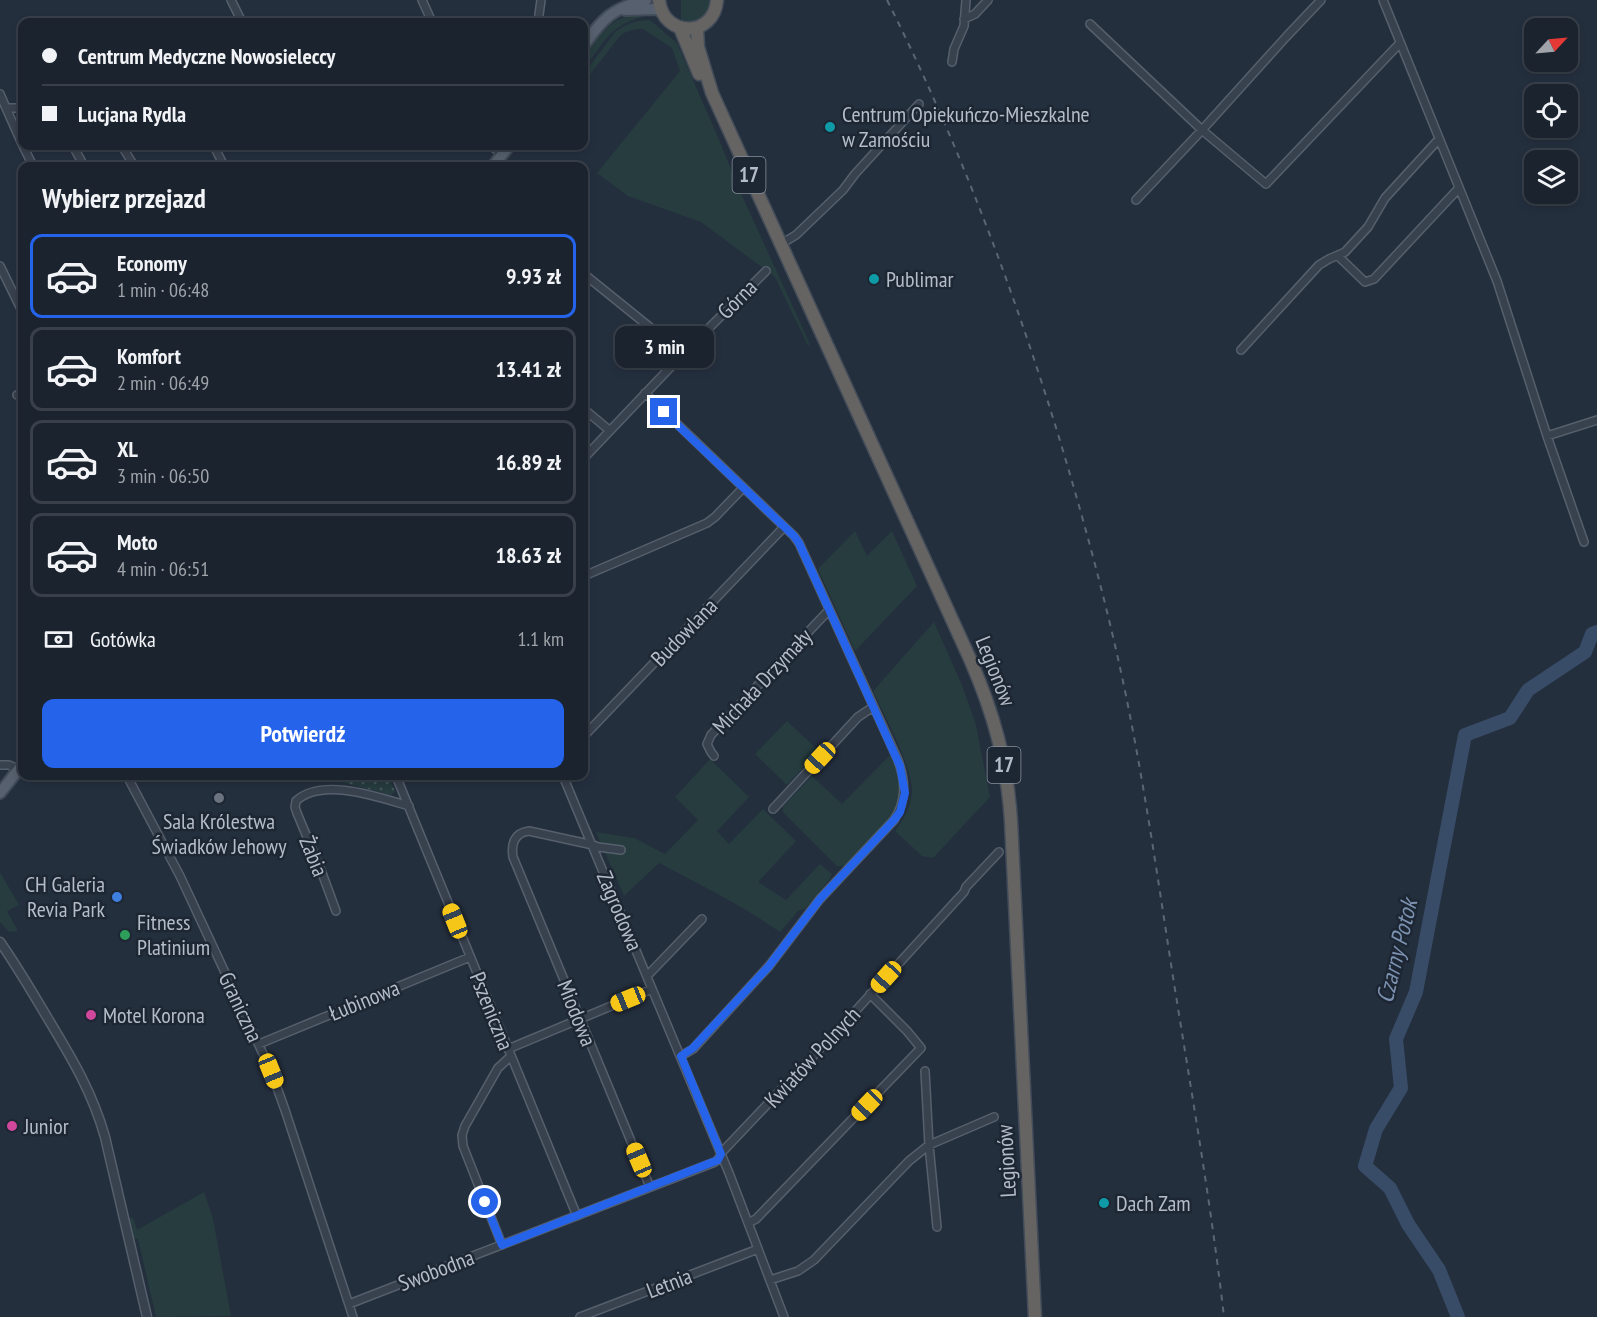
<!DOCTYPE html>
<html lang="pl">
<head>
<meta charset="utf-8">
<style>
  :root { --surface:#1b232e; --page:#282f3a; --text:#f1f3f6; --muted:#a0a4aa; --line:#39404a; --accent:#2563eb }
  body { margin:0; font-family:"PT Sans Narrow",sans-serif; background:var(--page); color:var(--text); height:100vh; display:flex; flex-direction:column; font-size:22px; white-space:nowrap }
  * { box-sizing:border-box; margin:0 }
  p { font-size:20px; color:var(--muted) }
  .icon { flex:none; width:33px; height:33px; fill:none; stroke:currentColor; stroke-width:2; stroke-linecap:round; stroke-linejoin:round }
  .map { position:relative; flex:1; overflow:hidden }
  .side { position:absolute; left:18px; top:162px; width:570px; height:618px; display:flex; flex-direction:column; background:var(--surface); border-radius:12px; box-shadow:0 3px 9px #0003,0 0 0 2px var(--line) }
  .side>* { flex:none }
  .banner { position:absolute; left:18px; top:18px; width:570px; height:132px; border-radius:12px; box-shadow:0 3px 9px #0003,0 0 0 2px var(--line); display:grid; align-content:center; height:132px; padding:0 24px; background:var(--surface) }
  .needle { width:39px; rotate:64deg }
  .controls { position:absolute; left:1524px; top:18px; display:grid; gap:12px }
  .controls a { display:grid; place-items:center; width:54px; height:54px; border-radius:12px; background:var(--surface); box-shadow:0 3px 9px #0003,0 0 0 2px var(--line); font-size:30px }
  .end { position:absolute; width:27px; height:27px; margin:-14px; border:8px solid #2563eb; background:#fff; box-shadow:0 0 0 3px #fff }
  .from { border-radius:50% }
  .bubble { position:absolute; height:42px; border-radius:12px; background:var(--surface); box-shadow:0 3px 9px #0003,0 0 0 2px var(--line); font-size:20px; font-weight:800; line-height:42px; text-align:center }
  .car { position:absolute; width:18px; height:36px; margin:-18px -9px; border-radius:8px; box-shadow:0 0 4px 2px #0007; background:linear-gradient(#f5c518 24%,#345 0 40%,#f5c518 0 76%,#345 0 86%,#f5c518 0) }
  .banner b { display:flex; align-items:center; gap:21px; height:57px; font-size:22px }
  .banner b+b { border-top:2px solid var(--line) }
  .banner i { width:15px; height:15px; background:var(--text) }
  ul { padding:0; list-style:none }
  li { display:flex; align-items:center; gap:18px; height:84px; margin:0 12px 9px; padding:0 12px; border:3px solid var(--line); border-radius:12px }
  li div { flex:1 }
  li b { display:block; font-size:22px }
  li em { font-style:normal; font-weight:800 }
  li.current { border-color:var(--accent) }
  li>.icon { width:54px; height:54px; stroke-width:1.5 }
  h2 { padding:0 24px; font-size:27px; line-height:72px }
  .pay { display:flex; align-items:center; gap:15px; height:66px; padding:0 24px; font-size:22px }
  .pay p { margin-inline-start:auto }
  .action { display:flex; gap:12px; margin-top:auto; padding:12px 24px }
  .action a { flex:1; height:69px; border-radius:12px; background:var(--accent); color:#fff; font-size:24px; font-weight:800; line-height:69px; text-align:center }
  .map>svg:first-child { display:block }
  .grass { fill:#263c3f }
  .park { fill:url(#park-dots) }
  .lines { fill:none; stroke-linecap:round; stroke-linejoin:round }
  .river { stroke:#394c67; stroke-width:14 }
  .minor-casing { stroke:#565f6c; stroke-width:10 }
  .tertiary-casing { stroke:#565f6c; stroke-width:11 }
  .primary-casing { stroke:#414a57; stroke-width:14 }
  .trunk-casing { stroke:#434c59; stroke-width:15 }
  .minor { stroke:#38414e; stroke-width:7 }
  .tertiary { stroke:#38414e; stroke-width:8 }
  .primary { stroke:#56606e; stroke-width:10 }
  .trunk { stroke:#656462; stroke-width:12 }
  .rail { stroke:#5a6575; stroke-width:2; stroke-dasharray:6 6; stroke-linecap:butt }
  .route { stroke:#2563eb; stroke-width:8 }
  .culture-dot { fill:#0f9aa8; stroke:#1d2633; stroke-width:2 }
  .worship-dot { fill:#6b7280; stroke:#1d2633; stroke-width:2 }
  .shop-dot { fill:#3f7fe0; stroke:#1d2633; stroke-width:2 }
  .leisure-dot { fill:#2e9e5b; stroke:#1d2633; stroke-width:2 }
  .hotel-dot { fill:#d1479c; stroke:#1d2633; stroke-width:2 }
  .labels { text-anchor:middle; stroke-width:5; stroke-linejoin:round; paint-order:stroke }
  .shield { fill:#1d2633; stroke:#878f9c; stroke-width:1.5 }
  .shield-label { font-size:21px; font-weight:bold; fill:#b4bcc9 }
  .poi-label { font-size:22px; fill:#b4bcc9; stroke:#1d2633; text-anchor:start }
  .street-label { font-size:22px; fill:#b4bcc9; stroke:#1d2633 }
  .water-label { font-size:24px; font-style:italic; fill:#7c92b1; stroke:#1d2633 }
</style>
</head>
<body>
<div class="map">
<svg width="1597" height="1317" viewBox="0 0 1597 1317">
  <defs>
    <pattern id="park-dots" width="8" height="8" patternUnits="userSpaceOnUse" patternTransform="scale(1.5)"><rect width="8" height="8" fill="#263c3f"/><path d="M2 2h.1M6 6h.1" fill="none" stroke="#435659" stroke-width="1.8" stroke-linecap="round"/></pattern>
  </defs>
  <rect width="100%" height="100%" fill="#242f3e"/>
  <path class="grass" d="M 681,0 L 711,0 C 708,16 698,25 681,22 Z
    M 642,13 L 642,17 C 607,27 605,43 584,68 C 583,55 587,52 594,42 C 608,24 619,16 642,13 Z
    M 650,20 L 677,43 L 720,142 L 738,187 L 810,344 L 808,346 L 775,277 L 701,222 L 628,196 L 597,173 L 680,71 L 672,48 L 643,29 C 635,29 627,30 620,36 L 584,82 L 584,74 L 615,32 C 625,24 637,20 650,20 Z
    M 855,531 L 867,556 L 892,531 L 917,586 L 855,651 L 818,569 Z
    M 934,622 L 962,685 L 976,725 L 990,797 L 933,858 L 922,856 L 895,831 C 904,819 911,807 912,792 C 913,768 884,715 873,691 Z
    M 787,721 L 819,751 L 787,785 L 755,754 Z
    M 890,755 C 894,766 901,778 900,791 C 899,818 863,847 846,866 L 837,866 L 783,812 L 783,806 L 812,776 L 842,804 Z
    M 710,759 L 749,797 L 717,831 L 729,844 L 763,809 L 796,841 L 758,882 L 786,900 L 820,864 L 832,874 L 829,880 L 805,909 L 799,910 L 780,932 C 742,905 700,885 659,863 L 624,896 L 596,832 L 634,838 L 665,854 L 698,820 L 675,797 Z
    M 0,872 L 19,905 L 7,911 L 18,931 L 9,932 L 0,922 Z
    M 204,1192 L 213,1219 L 231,1316 L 156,1317 L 138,1239 L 133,1239 L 128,1219 L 133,1217 L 137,1230 Z"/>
  <path class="park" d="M 340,776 L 373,776 L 374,777 L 388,776 L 395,791 L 391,795 L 341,782 Z"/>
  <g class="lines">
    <path class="river" d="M 1458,1317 L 1439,1270 L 1408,1224 L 1390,1188 L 1365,1166 L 1376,1129 L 1401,1088 L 1396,1039 L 1416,992 L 1465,735 L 1510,718 L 1528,690 L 1585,652 L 1592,634 L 1597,632"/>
    <g class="minor-casing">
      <path id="minor" d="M 231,0 L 242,22
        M 422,0 L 432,22
        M 1383,0 L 1497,281 L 1547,436 L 1584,542
        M 964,19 L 975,14 L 988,0
        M 538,22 L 541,0
        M 1090,24 L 1202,130 L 1266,184 L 1400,43
        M 952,62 L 954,49 L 964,26 L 966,0
        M 0,94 L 6,108
        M 22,108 L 6,108 L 22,144
        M 23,146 L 33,166
        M 73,146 L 84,166
        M 122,146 L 134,166
        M 214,146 L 224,166
        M 492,146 L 502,155
        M 1136,200 L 1202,130 L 1286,37 L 1321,0
        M 781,244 L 796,235 L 843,190 L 855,174 L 919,104
        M 1338,256 L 1365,282 L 1374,279 L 1459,188
        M 0,266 L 22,311
        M 584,274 L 683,354
        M 1241,350 L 1319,265 L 1329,259 L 1345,252 L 1356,240 L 1368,227 L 1385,198 L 1439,139
        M 645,393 L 794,536 L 799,543 L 897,758 C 906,780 907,800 894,820 L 820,899 L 769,966 L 693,1049 L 681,1056
        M 17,395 L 22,395
        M 584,409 L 609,430
        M 1547,436 L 1597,420
        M 584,458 L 683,354 L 766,271
        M 584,576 L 707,523 L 715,517 L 743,488
        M 584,736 L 784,527
        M 714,756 L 711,752 L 707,744 L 711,735 L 829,610
        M 0,765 L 9,765 L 19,770
        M 127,776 L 180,876 L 271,1071 L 285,1110 L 353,1317
        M 396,776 L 577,1216
        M 563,776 L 729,1173 L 784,1317
        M 773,809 L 858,717 L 873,707
        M 621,850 L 598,847 L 593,845 L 529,831 C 514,833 511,844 513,857 L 650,1187
        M 336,911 L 322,873 L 297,813 L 295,807 L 296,801 C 322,777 378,797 409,806
        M 647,976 L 702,919
        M 259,1044 L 470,957
        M 508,1049 L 652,989
        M 925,1071 L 929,1145 L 937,1227
        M 748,1223 L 756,1219 L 921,1048 L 907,1031 L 870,994
        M 502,1245 L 463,1146 L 462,1135 L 465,1126 L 498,1068 L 511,1056
        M 770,1280 L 798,1271 L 814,1260 L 909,1161 L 929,1145 L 994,1117
        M 349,1304 L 715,1162 C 720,1159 720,1154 724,1150 L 850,1017 L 964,892 L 966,887 L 999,852
        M 580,1317 L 758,1249"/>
    </g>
    <g class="tertiary-casing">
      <path id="tertiary" d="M 0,942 C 17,966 32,992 47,1017 C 71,1057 92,1091 105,1137 L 147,1317"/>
    </g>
    <g class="primary-casing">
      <path id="primary" d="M 625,10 L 656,9 L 662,11
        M 584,45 C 603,18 613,8 646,0
        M 493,166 L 509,146
        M 0,793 L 22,765"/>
    </g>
    <g class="trunk-casing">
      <path id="trunk" d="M 659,0 C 663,38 714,38 717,0
        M 680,28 L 699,74
        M 697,28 L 698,47 L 712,93 L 970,659 C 994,714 1007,761 1011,821 L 1035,1317"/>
    </g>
    <use href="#minor" class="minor"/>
    <use href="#tertiary" class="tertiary"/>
    <use href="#primary" class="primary"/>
    <use href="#trunk" class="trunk"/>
    <path class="rail" d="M 887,0 C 957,139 1012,285 1058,434 C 1083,517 1106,601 1124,686 C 1144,782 1158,880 1173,977 C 1191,1090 1211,1203 1224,1317"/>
  </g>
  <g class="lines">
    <path class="route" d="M 485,1202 L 502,1245 L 718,1160 L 721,1154 L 681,1056 L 693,1048 L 769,966 L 820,899 L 894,820 L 900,812 L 905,793 L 900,766 L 799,543 L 794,536 L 664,412"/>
  </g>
  <g class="culture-dot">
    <circle cx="830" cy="127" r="6"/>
    <circle cx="874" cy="279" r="6"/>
    <circle cx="1104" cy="1203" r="6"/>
  </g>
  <circle class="worship-dot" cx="219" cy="798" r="6"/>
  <circle class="shop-dot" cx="117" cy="897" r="6"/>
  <circle class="leisure-dot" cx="125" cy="935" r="6"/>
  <g class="hotel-dot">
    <circle cx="91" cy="1015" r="6"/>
    <circle cx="12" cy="1126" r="6"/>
  </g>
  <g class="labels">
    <g class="shield">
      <rect x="732.5" y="157" width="33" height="36" rx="4.5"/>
      <rect x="987.5" y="747" width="33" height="36" rx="4.5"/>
    </g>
    <g class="shield-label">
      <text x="749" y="182">17</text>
      <text x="1004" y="772">17</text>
    </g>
    <g class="poi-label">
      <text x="842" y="122">Centrum Opiekuńczo-Mieszkalne<tspan x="842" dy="25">w Zamościu</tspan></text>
      <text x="886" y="287">Publimar</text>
      <text x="219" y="829" text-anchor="middle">Sala Królestwa<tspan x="219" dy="25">Świadków Jehowy</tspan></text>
      <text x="105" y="892" text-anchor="end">CH Galeria<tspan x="105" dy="25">Revia Park</tspan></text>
      <text x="137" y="930">Fitness<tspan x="137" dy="25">Platinium</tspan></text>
      <text x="103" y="1023">Motel Korona</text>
      <text x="24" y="1134">Junior</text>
      <text x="1116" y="1211">Dach Zam</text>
    </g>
    <g class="street-label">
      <text transform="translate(737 299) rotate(-45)" y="8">Górna</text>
      <text transform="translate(684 632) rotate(-46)" y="8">Budowlana</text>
      <text transform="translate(996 671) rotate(68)" y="8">Legionów</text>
      <text transform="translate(762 681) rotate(-47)" y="8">Michała Drzymały</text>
      <text transform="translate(314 856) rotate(68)" y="8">Żabia</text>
      <text transform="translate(620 911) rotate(67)" y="8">Zagrodowa</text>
      <text transform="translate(364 1000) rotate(-22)" y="8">Łubinowa</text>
      <text transform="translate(241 1007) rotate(65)" y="8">Graniczna</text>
      <text transform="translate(492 1011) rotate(68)" y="8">Pszeniczna</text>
      <text transform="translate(577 1013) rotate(68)" y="8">Miodowa</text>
      <text transform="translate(812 1057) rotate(-47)" y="8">Kwiatów Polnych</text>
      <text transform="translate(1006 1161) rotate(-93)" y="8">Legionów</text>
      <text transform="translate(436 1270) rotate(-21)" y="8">Swobodna</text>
      <text transform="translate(669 1283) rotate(-21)" y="8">Letnia</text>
    </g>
    <g class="water-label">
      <text transform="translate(1397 951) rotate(-76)" y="8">Czarny Potok</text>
    </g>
  </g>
</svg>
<div class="controls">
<a><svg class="needle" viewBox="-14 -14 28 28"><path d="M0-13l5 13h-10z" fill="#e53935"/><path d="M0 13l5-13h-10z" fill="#a0a4aa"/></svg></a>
<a><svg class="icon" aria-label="locate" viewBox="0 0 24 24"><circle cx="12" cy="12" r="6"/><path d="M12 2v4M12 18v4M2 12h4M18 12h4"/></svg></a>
<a><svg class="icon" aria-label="layers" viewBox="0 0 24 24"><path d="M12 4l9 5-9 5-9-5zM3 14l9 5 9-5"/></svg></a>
</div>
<i class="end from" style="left:485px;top:1202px"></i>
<i class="end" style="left:664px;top:412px"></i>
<div class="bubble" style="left:615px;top:326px;width:99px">3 min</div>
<i class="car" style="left:820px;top:758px;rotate:223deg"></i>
<i class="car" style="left:455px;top:921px;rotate:338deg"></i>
<i class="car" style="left:886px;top:977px;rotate:222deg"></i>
<i class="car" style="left:628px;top:999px;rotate:248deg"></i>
<i class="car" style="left:271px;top:1071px;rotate:158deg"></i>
<i class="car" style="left:867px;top:1105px;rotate:224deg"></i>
<i class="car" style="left:639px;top:1160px;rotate:337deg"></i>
<div class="banner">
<b><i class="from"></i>Centrum Medyczne Nowosieleccy</b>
<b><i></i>Lucjana Rydla</b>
</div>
<section class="side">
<h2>Wybierz przejazd</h2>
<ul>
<li class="current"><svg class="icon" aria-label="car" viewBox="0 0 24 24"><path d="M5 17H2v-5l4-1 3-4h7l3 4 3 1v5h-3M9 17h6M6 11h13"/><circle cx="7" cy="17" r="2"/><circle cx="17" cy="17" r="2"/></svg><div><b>Economy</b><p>1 min · 06:48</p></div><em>9.93 zł</em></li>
<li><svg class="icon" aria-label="car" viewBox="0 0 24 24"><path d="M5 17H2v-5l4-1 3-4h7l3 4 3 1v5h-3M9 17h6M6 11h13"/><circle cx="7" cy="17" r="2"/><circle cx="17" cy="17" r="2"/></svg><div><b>Komfort</b><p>2 min · 06:49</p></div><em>13.41 zł</em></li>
<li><svg class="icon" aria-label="car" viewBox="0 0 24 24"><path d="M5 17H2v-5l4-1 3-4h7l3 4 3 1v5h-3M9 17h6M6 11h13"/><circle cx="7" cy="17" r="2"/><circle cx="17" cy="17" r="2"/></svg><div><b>XL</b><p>3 min · 06:50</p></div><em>16.89 zł</em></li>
<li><svg class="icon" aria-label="car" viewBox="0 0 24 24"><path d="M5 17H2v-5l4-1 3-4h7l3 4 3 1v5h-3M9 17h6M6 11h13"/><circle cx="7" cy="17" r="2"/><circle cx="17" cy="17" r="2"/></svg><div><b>Moto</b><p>4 min · 06:51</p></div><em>18.63 zł</em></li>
</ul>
<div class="pay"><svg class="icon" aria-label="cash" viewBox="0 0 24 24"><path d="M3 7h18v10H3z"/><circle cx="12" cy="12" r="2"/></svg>Gotówka<p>1.1 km</p></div>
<div class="action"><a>Potwierdź</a></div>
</section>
</div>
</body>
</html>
